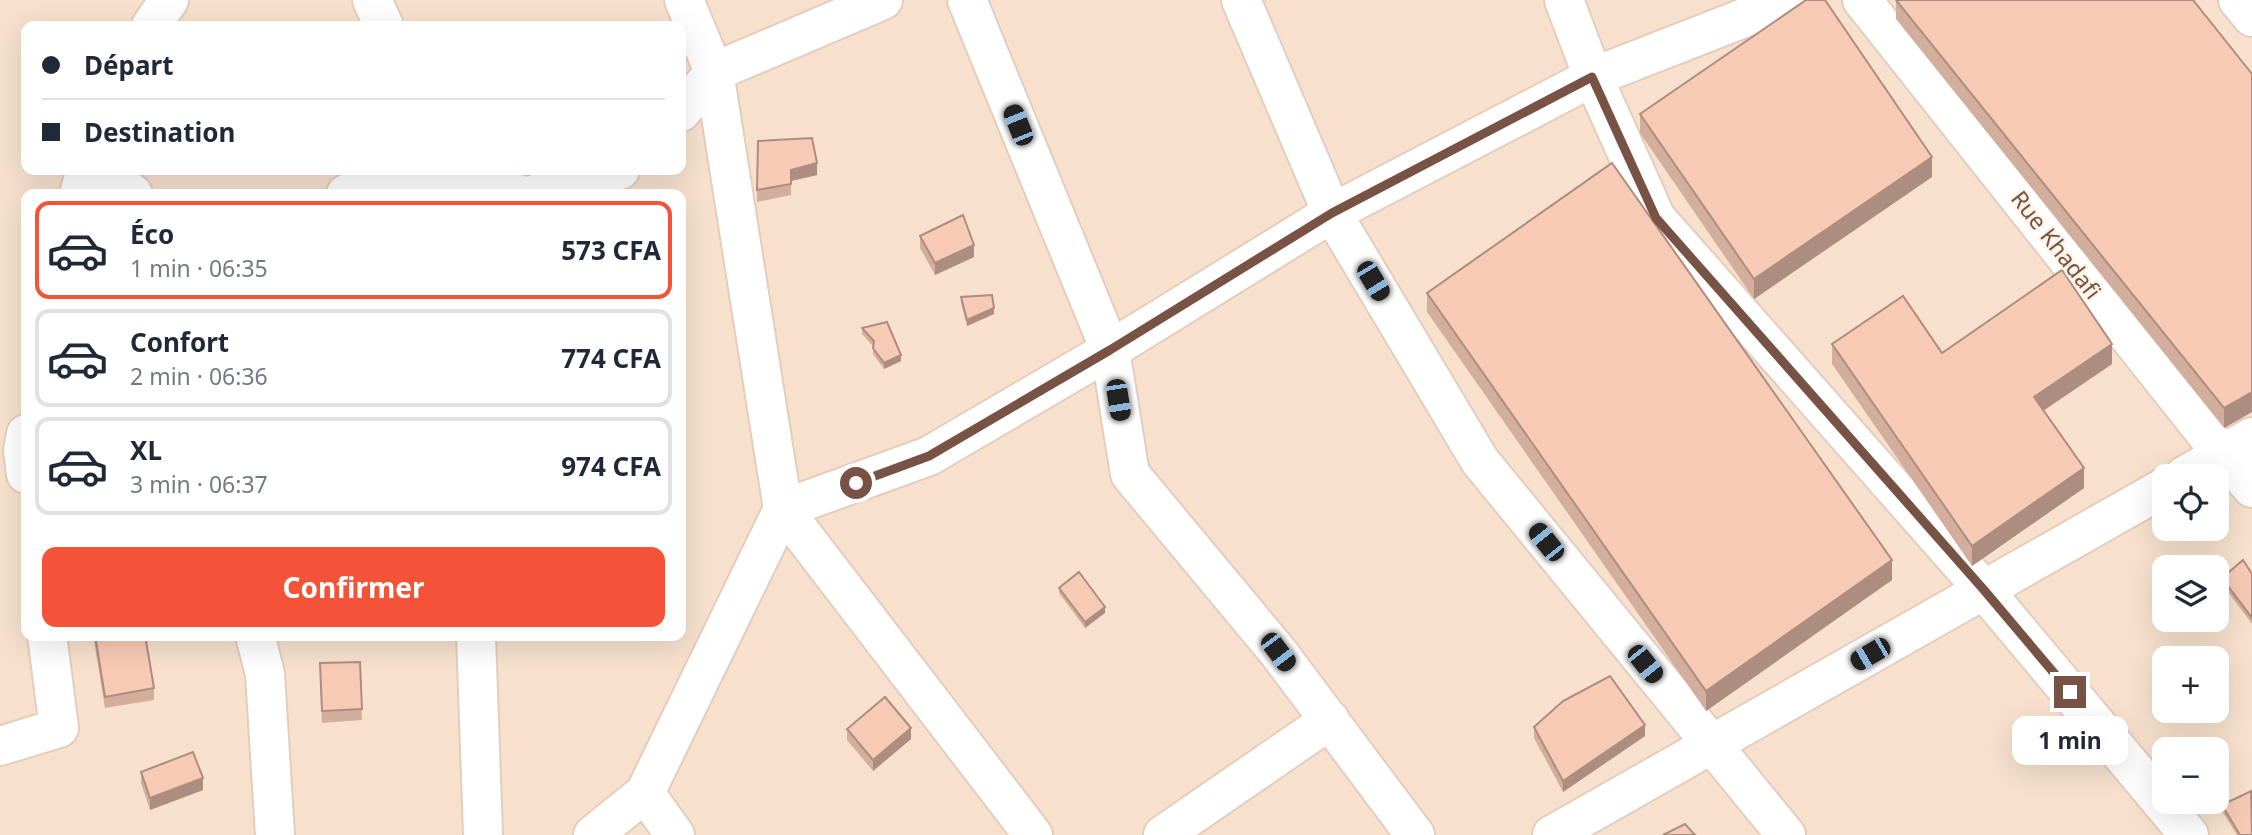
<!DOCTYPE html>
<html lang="fr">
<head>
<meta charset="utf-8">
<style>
  :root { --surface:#fff; --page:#f2f2f3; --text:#1f2937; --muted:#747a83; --line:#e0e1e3; --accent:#f55338 }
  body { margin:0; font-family:"Noto Sans",sans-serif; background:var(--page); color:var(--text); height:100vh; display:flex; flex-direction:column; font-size:26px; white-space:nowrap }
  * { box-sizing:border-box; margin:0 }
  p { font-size:23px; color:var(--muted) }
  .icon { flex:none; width:38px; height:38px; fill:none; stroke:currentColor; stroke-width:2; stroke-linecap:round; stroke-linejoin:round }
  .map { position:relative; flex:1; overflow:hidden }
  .details { position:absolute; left:21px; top:189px; width:665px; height:452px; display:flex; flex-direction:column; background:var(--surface); border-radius:14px; box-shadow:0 7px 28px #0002 }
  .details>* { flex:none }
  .top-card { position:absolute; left:21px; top:21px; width:665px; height:154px; border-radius:14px; box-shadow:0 7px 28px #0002; display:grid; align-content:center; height:154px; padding:0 21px; background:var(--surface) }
  .fabs { position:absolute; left:2152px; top:464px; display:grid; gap:14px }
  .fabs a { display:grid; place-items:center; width:77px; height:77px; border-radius:14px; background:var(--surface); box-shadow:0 7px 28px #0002; font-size:35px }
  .end { position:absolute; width:32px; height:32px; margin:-16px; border:9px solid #785345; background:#fff; box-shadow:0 0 0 4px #fff }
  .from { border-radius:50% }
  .bubble { position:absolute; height:49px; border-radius:14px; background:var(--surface); box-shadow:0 7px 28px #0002; font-size:23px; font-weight:700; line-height:49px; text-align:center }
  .car { position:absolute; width:21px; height:42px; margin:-21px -10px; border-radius:9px; box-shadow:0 0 5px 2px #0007; background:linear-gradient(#222 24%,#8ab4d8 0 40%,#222 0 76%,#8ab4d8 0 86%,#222 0) }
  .top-card b { display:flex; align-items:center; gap:24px; height:66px; font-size:26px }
  .top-card b+b { border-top:2px solid var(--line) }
  .top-card i { width:18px; height:18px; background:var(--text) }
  ul { padding:12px 0 0; list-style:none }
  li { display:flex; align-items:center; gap:21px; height:98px; margin:0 14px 10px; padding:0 7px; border:4px solid var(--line); border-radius:14px }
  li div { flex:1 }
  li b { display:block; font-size:26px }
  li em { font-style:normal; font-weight:700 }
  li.active { border-color:var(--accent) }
  li>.icon { width:63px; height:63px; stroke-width:1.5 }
  .cta { display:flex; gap:14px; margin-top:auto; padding:14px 21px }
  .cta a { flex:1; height:80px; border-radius:14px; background:var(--accent); color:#fff; font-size:28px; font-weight:700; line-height:80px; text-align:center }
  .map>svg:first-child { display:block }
  .residential { fill:#f7e1cd; fill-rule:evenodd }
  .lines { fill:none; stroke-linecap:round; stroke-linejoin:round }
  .minor-casing { stroke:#e5cdbe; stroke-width:42 }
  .minor { stroke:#fff; stroke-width:38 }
  .wall { fill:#d4ae9c }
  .shaded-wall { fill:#ad8d7f }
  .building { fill:#f7cab5; stroke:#ad8d7f; stroke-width:2 }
  .route { stroke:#785345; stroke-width:9 }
  .labels { text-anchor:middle; stroke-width:5; stroke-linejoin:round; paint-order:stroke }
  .street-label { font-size:23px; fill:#785345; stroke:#fff4e8 }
</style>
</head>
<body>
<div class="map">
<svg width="2252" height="835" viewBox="0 0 2252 835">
  <rect width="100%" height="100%" fill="#fff0e0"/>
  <path class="residential" d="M 0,0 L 2252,0 L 2252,835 L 0,835 ZM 26,26 L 681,26 L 681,170 L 26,170 ZM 26,194 L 681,194 L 681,635 L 26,635 ZM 2165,476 L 2217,476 L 2217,528 L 2165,528 ZM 2165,567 L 2217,567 L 2217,620 L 2165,620 ZM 2165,658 L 2217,658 L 2217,710 L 2165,710 ZM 2165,749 L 2217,749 L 2217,802 L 2165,802 Z"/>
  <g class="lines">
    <g class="minor-casing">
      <path id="minor" d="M 372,0 L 384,26
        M 684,0 L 714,72 L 783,509 L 1033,835
        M 967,0 L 1110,350 L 1130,474 L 1278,652 L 1415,835
        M 1241,0 L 1332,213 L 1480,461 L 1786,835
        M 1564,0 L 1593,77 L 1656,218 L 1984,590 L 2189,835
        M 1862,0 L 2222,454 L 2252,488
        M 2238,0 L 2252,17
        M 151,26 L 169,0
        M 681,112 L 714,72 L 883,0
        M 99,170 L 133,194
        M 79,194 L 86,170
        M 346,194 L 405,171 L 519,194
        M 535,194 L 620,170
        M 26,434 L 23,450 L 26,474
        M 2184,476 L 2252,437
        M 255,635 L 265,674 L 275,835
        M 476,635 L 483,835
        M 0,746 L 59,728 L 47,635
        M 645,793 L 675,835
        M 593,835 L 645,793 L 783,509 L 929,456 L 1110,350 L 1332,213 L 1593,77 L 1790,0
        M 1163,835 L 1330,720
        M 1552,835 L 2165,487"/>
    </g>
    <use href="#minor" class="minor"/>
  </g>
  <path class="wall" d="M 1896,0 L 2252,74 L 2252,412 L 2224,428 L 1896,19 Z
    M 1640,114 L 1932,177 L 1754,299 L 1640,133 Z
    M 758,141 L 817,175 L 791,181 L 791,195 L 757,202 Z
    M 920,236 L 974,257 L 935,275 L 920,248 Z
    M 1427,293 L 1892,580 L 1706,711 L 1427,312 Z
    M 961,297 L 994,314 L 967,326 L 961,303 Z
    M 862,328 L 901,361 L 884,369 L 873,354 L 873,346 L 862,334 Z
    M 1832,344 L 1942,353 L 2112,364 L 2043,411 L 2084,488 L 1972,566 L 1832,364 Z
    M 2252,574 L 2252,624 L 2222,584 L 2222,578 Z
    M 1059,588 L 1105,613 L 1085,628 L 1059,593 Z
    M 93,635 L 145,635 L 154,688 L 154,700 L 105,708 Z
    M 360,662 L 362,720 L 322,723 L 320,675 Z
    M 1534,727 L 1645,736 L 1563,792 L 1534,738 Z
    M 847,729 L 911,739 L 873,771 L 847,740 Z
    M 141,772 L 203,790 L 150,810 L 141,783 Z
    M 2222,805 L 2252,835 L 2237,835 L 2222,811 Z"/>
  <path class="shaded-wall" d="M 1932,157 L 1932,177 L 1754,299 L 1754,279 Z
    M 817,163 L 817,175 L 791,181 L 791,170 Z
    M 974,245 L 974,257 L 935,275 L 935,263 Z
    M 994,308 L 994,314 L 967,326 L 967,320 Z
    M 2112,344 L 2112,364 L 2034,417 L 2034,397 Z
    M 901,355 L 901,361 L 884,369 L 884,363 Z
    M 2252,392 L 2252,412 L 2224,428 L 2224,408 Z
    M 2084,468 L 2084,488 L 1972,566 L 1972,546 Z
    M 1892,560 L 1892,580 L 1706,711 L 1706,691 Z
    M 1105,607 L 1105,613 L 1085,628 L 1085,622 Z
    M 1645,725 L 1645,736 L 1563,792 L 1563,781 Z
    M 911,728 L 911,739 L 873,771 L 873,760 Z
    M 203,778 L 203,790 L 150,810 L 150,798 Z"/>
  <path class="building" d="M 1806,0 L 1825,0 L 1932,157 L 1754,279 L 1640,114 Z
    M 1896,0 L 2193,0 L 2252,74 L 2252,392 L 2224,408 Z
    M 812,138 L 817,163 L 791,170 L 791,184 L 757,190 L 758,141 Z
    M 1612,163 L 1892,560 L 1706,691 L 1427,293 Z
    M 963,215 L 974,245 L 935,263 L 920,236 Z
    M 2062,270 L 2112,344 L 2034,397 L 2084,468 L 1972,546 L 1832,344 L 1903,296 L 1942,353 Z
    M 992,295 L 994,308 L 967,320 L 961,297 Z
    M 887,322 L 901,355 L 884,363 L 873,348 L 874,341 L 862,328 Z
    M 2243,560 L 2252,574 L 2252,618 L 2222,578 Z
    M 1079,572 L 1105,607 L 1085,622 L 1059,588 Z
    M 95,635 L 145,635 L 154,688 L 105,697 Z
    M 360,662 L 362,709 L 322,711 L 320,663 Z
    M 1610,676 L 1645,725 L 1563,781 L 1534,727 L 1563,701 Z
    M 885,697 L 911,728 L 873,760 L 847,729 Z
    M 193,752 L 203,778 L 150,798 L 141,772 Z
    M 2251,791 L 2252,835 L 2240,835 L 2222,805 Z
    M 1685,824 L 1695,835 L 1663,835 Z"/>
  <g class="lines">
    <path class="route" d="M 856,483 L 929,456 L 1110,350 L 1332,213 L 1592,77 L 1656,218 L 1984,590 L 2070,692"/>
  </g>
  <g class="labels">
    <g class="street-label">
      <text transform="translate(2056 245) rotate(52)" y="8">Rue Khadafi</text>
    </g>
  </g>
</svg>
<div class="fabs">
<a><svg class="icon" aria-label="locate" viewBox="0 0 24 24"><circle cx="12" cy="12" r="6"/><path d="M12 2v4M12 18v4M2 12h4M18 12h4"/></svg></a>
<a><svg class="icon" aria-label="layers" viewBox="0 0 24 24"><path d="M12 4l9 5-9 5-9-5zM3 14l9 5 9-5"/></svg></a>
<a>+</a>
<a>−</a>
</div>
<i class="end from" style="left:856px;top:483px"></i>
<i class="end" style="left:2070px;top:692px"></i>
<div class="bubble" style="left:2012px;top:716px;width:116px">1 min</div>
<i class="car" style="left:1018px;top:125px;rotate:338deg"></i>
<i class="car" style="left:1373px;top:281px;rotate:149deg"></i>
<i class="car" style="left:1118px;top:400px;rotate:171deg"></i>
<i class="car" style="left:1546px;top:542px;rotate:321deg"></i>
<i class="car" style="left:1278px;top:652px;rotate:143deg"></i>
<i class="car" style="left:1870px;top:654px;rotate:240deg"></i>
<i class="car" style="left:1645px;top:664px;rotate:141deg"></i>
<div class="top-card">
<b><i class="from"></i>Départ</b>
<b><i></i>Destination</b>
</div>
<section class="details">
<ul>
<li class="active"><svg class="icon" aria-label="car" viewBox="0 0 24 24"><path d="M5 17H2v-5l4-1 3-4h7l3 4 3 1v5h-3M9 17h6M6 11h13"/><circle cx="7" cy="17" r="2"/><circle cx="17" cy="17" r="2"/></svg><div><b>Éco</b><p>1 min · 06:35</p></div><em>573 CFA</em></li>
<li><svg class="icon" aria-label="car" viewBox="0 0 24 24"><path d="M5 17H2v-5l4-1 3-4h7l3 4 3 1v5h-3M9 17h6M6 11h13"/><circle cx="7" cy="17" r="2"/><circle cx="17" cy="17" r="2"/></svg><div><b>Confort</b><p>2 min · 06:36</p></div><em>774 CFA</em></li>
<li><svg class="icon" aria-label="car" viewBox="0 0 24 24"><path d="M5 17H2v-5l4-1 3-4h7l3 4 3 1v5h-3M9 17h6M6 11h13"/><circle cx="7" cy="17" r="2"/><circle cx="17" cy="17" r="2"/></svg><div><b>XL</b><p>3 min · 06:37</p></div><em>974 CFA</em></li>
</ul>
<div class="cta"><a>Confirmer</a></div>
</section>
</div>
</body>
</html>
